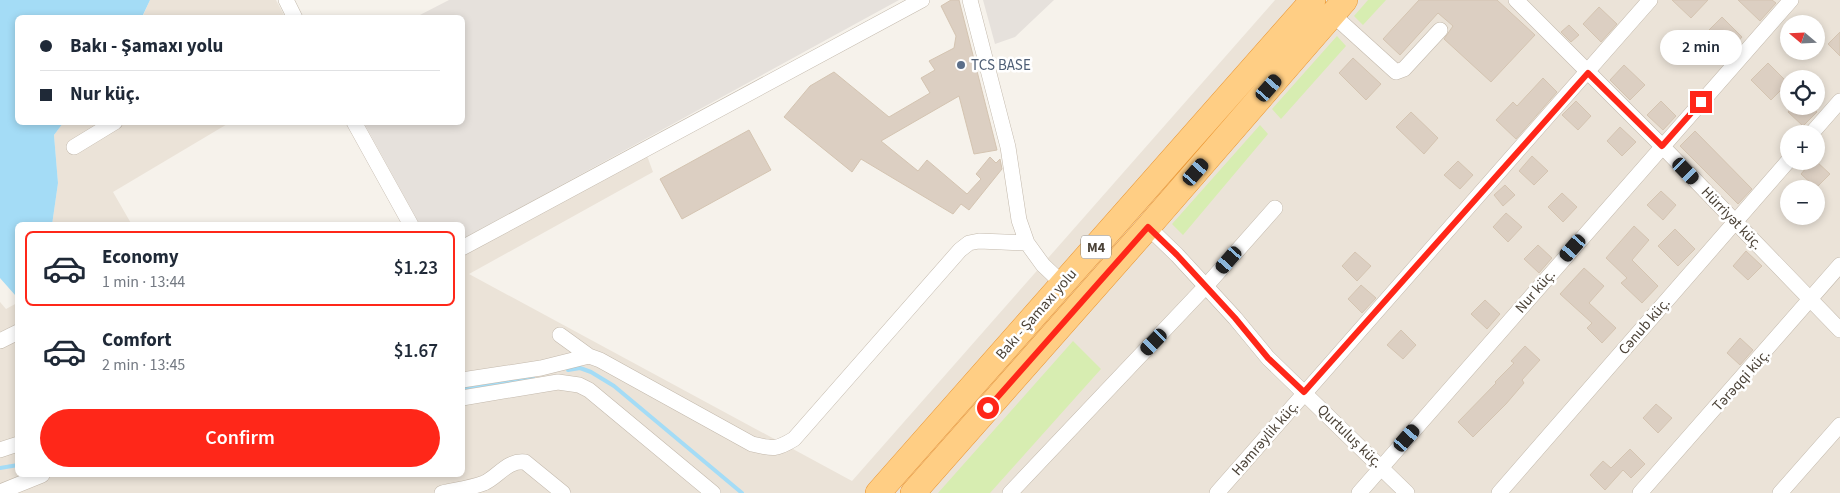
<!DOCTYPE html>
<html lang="en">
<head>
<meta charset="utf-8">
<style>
  :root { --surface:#fff; --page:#f2f2f3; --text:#1f2937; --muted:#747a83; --line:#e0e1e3; --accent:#ff2719 }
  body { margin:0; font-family:"Source Sans 3",sans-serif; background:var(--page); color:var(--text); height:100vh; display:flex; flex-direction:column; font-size:19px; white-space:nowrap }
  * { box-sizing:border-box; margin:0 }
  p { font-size:16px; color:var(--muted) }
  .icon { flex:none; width:28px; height:28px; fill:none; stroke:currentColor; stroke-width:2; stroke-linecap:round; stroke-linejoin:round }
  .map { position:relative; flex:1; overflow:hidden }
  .drawer { position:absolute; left:15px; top:222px; width:450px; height:255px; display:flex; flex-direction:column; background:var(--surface); border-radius:8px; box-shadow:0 2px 8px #0003 }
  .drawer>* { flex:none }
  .hud { position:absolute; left:15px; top:15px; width:450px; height:110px; border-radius:8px; box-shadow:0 2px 8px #0003; display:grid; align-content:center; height:110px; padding:0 25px; background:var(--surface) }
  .needle { width:32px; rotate:289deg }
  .tools { position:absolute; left:1780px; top:15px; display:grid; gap:10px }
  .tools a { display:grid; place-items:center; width:45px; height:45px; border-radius:50%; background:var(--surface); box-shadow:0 2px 8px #0003; font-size:25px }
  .end { position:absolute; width:22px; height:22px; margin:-11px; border:6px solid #ff2719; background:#fff; box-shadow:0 0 0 2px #fff }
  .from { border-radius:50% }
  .bubble { position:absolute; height:35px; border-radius:18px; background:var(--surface); box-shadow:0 2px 8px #0003; font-size:16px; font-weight:600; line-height:35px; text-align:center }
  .car { position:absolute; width:15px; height:30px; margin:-15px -8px; border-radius:6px; box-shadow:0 0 4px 1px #0007; background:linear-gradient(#222 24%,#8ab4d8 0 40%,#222 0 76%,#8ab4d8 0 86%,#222 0) }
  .hud b { display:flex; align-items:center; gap:18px; height:48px; font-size:19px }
  .hud b+b { border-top:1px solid var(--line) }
  .hud i { width:12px; height:12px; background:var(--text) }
  ul { padding:9px 0 0; list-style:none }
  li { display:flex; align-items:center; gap:15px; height:75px; margin:0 10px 8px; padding:0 15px; border:2px solid transparent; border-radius:8px }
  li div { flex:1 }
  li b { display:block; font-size:19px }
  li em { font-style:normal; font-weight:600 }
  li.selected { border-color:var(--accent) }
  li>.icon { width:45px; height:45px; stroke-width:1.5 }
  .primary-button { display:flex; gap:10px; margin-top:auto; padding:10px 25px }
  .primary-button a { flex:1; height:58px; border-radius:30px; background:var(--accent); color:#fff; font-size:20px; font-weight:600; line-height:58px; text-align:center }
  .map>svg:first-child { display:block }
  .residential { fill:#ebe3d8; fill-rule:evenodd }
  .industrial { fill:#e6e1dc }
  .green { fill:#d7edb1 }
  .water { fill:#a4dcf6 }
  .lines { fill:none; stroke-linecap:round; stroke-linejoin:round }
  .stream { stroke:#a4dcf6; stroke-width:4 }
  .building { fill:#dccfc2; stroke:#d4c4b1 }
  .minor-casing { stroke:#c3b9ac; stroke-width:16 }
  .trunk-casing { stroke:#ea9531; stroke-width:26 }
  .minor { stroke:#fff; stroke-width:15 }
  .trunk { stroke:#ffce84; stroke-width:25 }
  .route { stroke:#ff2719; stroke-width:6 }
  .service-dot { fill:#5c6f8a; stroke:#fff; stroke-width:2 }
  .labels { text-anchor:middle; stroke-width:5; stroke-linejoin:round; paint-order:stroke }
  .shield { fill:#fff; stroke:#817b73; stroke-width:1 }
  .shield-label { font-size:14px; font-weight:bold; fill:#4b4237 }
  .service-label { font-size:15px; fill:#4e5e75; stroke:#fff; text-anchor:start }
  .street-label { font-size:15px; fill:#4b4237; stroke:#fff }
</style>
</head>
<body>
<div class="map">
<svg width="1840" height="493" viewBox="0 0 1840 493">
  <rect width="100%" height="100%" fill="#f6f2eb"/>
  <path class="residential" d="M 150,0 L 276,0 L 285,17 L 142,18 Z
    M 1275,0 L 1840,0 L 1840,493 L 0,493 L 0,302 L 6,309 L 17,303 L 18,475 L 462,475 L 463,256 L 646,153 L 653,172 L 469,274 L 852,481 ZM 1789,24 L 1816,24 L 1816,51 L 1789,51 ZM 1789,79 L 1816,79 L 1816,106 L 1789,106 ZM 1789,134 L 1816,134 L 1816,161 L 1789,161 ZM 1789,189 L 1816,189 L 1816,216 L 1789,216 Z
    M 63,123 L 229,123 L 113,192 L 132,225 L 52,225 L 58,183 L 54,135 Z"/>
  <path class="industrial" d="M 449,0 L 899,0 L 463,239 L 462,225 L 420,225 L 364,123 L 462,122 L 462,18 L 416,17 Z
    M 983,0 L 1054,0 L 1015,37 L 995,44 Z"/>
  <path class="green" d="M 1368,0 L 1386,0 L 1363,25 L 1354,16 Z
    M 1337,36 L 1346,46 L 1281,119 L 1272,109 Z
    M 1260,125 L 1268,134 L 1183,235 L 1172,224 Z
    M 1073,341 L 1101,369 L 990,493 L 938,493 Z"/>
  <path class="water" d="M 0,0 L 150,0 L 142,17 L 18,18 L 18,122 L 63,123 L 54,135 L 58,183 L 52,225 L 18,225 L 18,294 L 15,295 L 0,278 Z"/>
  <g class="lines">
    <path class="stream" d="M 568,370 L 580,368 L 591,372 L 614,386 L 742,493
      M 462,389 L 533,377
      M 0,468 L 18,465"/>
  </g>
  <path class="building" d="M 951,0 L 959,0 L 997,150 L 974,154 L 959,96 L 881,141 L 918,171 L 927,160 L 967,194 L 981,179 L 976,174 L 990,157 L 996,163 L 1000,159 L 1002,169 L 969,210 L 961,204 L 953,214 L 861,159 L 852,172 L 784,117 L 810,86 L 834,72 L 889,117 L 930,93 L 921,78 L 935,70 L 929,61 L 954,48 L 956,36 L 941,6 Z
    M 1419,0 L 1497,0 L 1535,35 L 1491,82 L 1444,39 L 1453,26 L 1438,13 L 1400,55 L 1383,39 Z
    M 1672,0 L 1708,0 L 1691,18 Z
    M 1738,0 L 1772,0 L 1776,3 L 1760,21 Z
    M 1599,7 L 1617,24 L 1601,42 L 1583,24 Z
    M 1722,17 L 1742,37 L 1726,54 L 1705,34 Z
    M 1569,25 L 1579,35 L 1571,42 L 1561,32 Z
    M 1840,32 L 1840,56 L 1828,44 Z
    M 1353,58 L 1381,84 L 1366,100 L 1339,73 Z
    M 1768,63 L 1788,83 L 1771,100 L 1751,80 Z
    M 1624,65 L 1645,85 L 1630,100 L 1610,80 Z
    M 1543,78 L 1557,92 L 1516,139 L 1496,120 L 1513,102 L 1517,106 Z
    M 1576,101 L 1591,116 L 1578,130 L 1562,115 Z
    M 1661,101 L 1676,116 L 1663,130 L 1647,115 Z
    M 1793,106 L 1811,106 L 1817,112 L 1803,126 L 1788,112 Z
    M 1411,112 L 1438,138 L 1424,154 L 1396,127 Z
    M 1620,127 L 1636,142 L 1622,156 L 1607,141 Z
    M 749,130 L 771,170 L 682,219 L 660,179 Z
    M 1695,131 L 1752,189 L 1738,204 L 1680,146 Z
    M 1532,156 L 1548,171 L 1534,185 L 1519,171 Z
    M 1458,161 L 1473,175 L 1460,189 L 1444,175 Z
    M 1812,161 L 1816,161 L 1830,174 L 1816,188 L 1801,174 Z
    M 1505,185 L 1515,195 L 1503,206 L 1494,195 Z
    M 1661,191 L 1676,205 L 1663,220 L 1647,205 Z
    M 1562,193 L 1577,207 L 1563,222 L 1548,207 Z
    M 1506,213 L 1522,227 L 1508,242 L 1493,227 Z
    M 1634,226 L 1649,240 L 1632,260 L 1658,286 L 1642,303 L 1621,283 L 1627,278 L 1606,258 Z
    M 1675,229 L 1695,249 L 1678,266 L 1658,246 Z
    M 1538,245 L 1552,258 L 1539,273 L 1524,259 Z
    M 1746,251 L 1762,266 L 1748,280 L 1733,266 Z
    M 1355,252 L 1371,266 L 1357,281 L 1342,266 Z
    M 1584,268 L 1604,286 L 1589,303 L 1616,328 L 1602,343 L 1587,328 L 1592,323 L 1560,294 Z
    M 1361,285 L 1376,298 L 1362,313 L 1348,299 Z
    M 1485,300 L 1500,314 L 1487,329 L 1471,314 Z
    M 1401,330 L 1416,345 L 1403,359 L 1387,345 Z
    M 1740,338 L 1753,350 L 1740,365 L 1727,353 Z
    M 1525,346 L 1540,360 L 1522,380 L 1524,383 L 1506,404 L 1473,437 L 1458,422 L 1496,383 L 1495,382 L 1514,363 L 1511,361 Z
    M 1656,404 L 1672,418 L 1658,433 L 1643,418 Z
    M 1630,449 L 1645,464 L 1631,478 L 1623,470 L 1605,490 L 1590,475 L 1603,461 L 1611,468 Z"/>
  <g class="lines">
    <g class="minor-casing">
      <path id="minor" d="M 286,0 L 295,18
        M 970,0 L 1008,147 L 1019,220 L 1027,243 L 1043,265 L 1063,284
        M 1516,0 L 1662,146 L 1840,330
        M 1332,14 L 1396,72 L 1404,69 L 1440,30
        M 354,122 L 411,225
        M 1811,134 L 1840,101
        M 74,147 L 115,122
        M 1148,227 L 1177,255 L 1235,318 L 1268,358 L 1407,493
        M 462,248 L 922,0
        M 560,335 L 589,356
        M 0,341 L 18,332
        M 462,380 L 541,368 L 589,356 L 600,360 L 752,444 C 773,449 776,450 794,439 L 960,250 L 969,243 L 979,241 L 1027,243
        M 462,398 L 558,382 L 579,385 L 589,390 L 713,493
        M 0,450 L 18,444
        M 0,492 L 42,475
        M 442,493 C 455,490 471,488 484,483 C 498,477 507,460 525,462 L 563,493
        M 1010,493 L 1206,286 L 1275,208
        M 1217,493 L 1650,0
        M 1359,493 L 1791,0
        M 1499,493 L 1789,160
        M 1640,493 L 1840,265
        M 1780,493 L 1840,425"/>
    </g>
    <g class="trunk-casing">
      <path id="trunk" d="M 878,493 L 1313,0
        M 913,493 L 1148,227 L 1345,0"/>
    </g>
    <use href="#minor" class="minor"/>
    <use href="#trunk" class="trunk"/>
  </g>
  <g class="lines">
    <path class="route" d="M 988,408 L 1148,227 L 1177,255 L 1235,318 L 1268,358 L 1304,392 L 1588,73 L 1662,146 L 1701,102"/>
  </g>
  <circle class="service-dot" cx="961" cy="65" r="5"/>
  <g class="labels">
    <rect class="shield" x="1081" y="235.5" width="30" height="23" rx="4"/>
    <g class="shield-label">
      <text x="1096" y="252">M4</text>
    </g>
    <g class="service-label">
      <text x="971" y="70">TCS BASE</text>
    </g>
    <g class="street-label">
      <text transform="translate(1732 218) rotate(46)" y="5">Hürriyət küç.</text>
      <text transform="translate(1535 291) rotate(-49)" y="5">Nur küç.</text>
      <text transform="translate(1036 314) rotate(-49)" y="5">Bakı - Şamaxı yolu</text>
      <text transform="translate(1644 326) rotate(-49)" y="5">Cənub küç.</text>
      <text transform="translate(1741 380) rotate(-48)" y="5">Tərəqqi küç.</text>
      <text transform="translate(1350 436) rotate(44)" y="5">Qurtuluş küç.</text>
      <text transform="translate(1265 438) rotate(-49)" y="5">Həmrəylik küç.</text>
    </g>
  </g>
</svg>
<div class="tools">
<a><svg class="needle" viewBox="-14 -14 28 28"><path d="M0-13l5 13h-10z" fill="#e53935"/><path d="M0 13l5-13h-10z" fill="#747a83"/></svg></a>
<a><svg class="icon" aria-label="locate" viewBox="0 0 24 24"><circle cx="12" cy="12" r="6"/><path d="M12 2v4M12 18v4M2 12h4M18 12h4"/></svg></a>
<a>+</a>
<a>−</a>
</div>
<i class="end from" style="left:988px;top:408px"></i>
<i class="end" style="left:1701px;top:102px"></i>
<div class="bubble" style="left:1660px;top:30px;width:82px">2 min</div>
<i class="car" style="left:1269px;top:88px;rotate:41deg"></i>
<i class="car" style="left:1686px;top:171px;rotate:136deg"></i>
<i class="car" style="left:1196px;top:172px;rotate:41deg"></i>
<i class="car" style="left:1573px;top:248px;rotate:221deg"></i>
<i class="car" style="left:1229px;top:260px;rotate:221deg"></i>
<i class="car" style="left:1154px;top:342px;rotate:224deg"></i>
<i class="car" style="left:1407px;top:438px;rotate:41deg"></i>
<div class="hud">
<b><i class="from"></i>Bakı - Şamaxı yolu</b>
<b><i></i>Nur küç.</b>
</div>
<section class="drawer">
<ul>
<li class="selected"><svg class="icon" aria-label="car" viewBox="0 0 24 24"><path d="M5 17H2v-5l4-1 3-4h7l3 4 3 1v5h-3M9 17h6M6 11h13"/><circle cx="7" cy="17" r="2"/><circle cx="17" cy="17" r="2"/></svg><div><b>Economy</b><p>1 min · 13:44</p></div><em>$1.23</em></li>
<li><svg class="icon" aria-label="car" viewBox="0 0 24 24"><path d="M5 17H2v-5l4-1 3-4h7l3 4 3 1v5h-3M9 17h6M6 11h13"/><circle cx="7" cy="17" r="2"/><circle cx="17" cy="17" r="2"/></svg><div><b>Comfort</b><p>2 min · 13:45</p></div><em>$1.67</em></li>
</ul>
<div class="primary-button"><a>Confirm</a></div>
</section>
</div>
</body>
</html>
